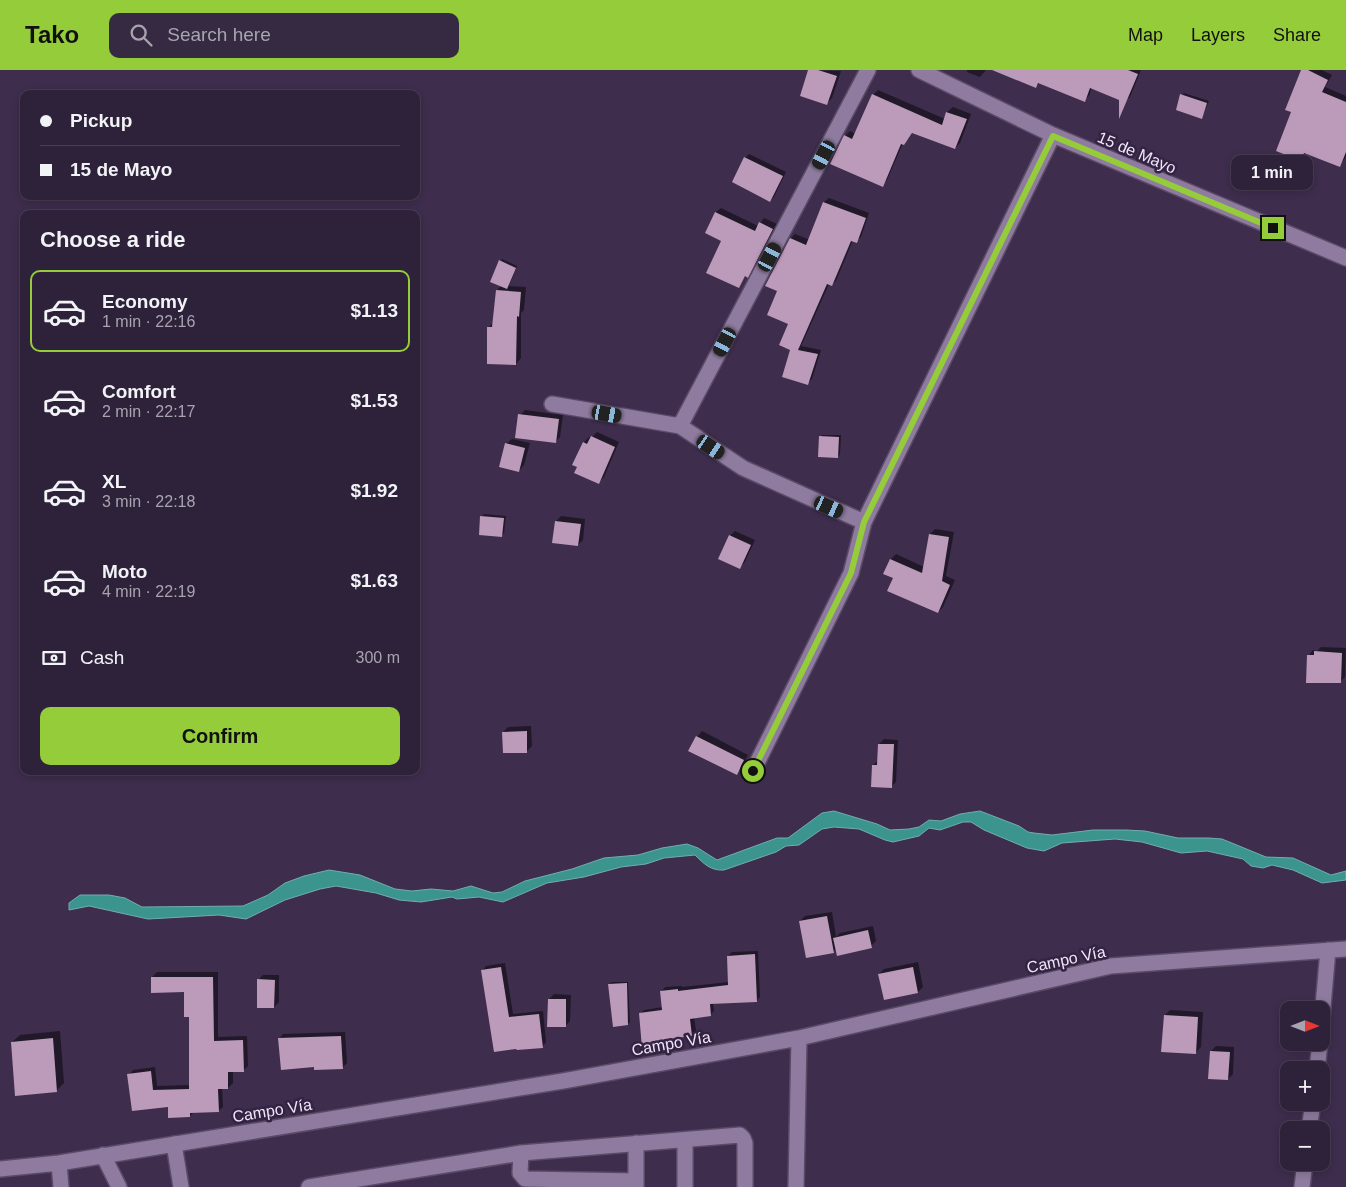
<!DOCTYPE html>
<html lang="en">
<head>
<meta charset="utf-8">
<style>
  :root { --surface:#2e223a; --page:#362a42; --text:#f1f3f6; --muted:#a7a4af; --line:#493f54; --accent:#95cc3a }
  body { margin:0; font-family:Arial,sans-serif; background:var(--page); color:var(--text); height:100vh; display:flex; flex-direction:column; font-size:19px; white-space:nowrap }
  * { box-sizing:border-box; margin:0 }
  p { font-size:16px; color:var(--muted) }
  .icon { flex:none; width:28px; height:28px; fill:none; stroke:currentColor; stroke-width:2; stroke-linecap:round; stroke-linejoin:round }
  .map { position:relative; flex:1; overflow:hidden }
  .drawer { position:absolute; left:20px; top:140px; width:400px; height:565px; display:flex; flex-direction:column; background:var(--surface); border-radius:10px; box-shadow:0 2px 8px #0003,0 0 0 1px var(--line) }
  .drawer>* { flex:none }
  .hud { position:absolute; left:20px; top:20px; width:400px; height:110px; border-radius:10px; box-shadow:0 2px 8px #0003,0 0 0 1px var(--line); display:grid; align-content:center; height:110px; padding:0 20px; background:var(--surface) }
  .needle { width:32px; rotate:90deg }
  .tools { position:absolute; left:1280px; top:931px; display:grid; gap:10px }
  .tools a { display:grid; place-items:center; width:50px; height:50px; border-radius:10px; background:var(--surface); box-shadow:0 2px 8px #0003,0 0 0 1px var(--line); font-size:25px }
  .end { position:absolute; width:22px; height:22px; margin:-11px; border:6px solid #95cc3a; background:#111; box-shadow:0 0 0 2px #111 }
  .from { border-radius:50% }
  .bubble { position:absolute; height:35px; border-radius:10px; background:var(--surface); box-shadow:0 2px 8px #0003,0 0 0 1px var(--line); font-size:16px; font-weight:700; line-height:35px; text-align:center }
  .car { position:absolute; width:15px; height:30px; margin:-15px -8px; border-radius:6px; box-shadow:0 0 4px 1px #0007; background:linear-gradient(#222 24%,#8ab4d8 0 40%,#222 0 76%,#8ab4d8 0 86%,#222 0) }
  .hud b { display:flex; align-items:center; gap:18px; height:48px; font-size:19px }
  .hud b+b { border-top:1px solid var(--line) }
  .hud i { width:12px; height:12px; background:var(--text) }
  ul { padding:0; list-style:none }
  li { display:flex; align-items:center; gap:15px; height:82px; margin:0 10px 8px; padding:0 10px; border:2px solid transparent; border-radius:10px }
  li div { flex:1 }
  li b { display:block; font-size:19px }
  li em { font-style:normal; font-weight:700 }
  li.current { border-color:var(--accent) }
  li>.icon { width:45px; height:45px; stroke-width:1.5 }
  h2 { padding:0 20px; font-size:22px; line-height:60px }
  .pay { display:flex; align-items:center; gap:12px; height:55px; padding:0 20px; font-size:19px }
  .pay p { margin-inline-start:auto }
  .cta { display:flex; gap:10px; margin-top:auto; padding:10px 20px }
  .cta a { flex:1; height:58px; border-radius:10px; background:var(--accent); color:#111; font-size:20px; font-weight:700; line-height:58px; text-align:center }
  header { display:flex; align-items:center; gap:30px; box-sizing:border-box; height:70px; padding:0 25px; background:var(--accent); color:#111 }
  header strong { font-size:24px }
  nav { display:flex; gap:28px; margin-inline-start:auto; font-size:18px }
  .search { width:350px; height:45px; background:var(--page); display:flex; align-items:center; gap:12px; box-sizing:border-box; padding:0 18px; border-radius:10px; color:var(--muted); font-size:19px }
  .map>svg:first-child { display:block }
  .water { fill:#3b958e; stroke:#71adae }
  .shadow { fill:#0007 }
  .building { fill:#bc9aba }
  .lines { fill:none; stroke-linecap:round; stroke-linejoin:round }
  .minor-casing { stroke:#5a4a66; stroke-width:18 }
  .minor { stroke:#8e7b9f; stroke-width:15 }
  .route { stroke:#95cc3a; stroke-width:6 }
  .labels { text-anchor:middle; stroke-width:5; stroke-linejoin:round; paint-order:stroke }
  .street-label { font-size:16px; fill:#efe5f9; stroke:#342342 }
</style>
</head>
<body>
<header>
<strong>Tako</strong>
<div class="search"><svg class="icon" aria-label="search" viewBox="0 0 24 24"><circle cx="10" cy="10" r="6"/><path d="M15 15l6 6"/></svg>Search here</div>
<nav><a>Map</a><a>Layers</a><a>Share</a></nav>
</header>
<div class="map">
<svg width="1346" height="1117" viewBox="0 0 1346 1117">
  <rect width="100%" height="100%" fill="#3e2d4d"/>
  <path class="water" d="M 834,741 L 877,754 L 890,760 L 909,759 L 919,757 L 929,750 L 941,751 L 960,744 L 980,741 L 1019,756 L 1028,762 L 1034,763 L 1052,765 L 1093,760 L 1126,760 L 1145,761 L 1178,768 L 1209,768 L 1222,769 L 1266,787 L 1293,788 L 1331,805 L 1346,801 L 1346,810 L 1322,813 L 1293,800 L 1272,795 L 1263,798 L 1251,796 L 1243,789 L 1207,781 L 1181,783 L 1142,772 L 1115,769 L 1062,773 L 1044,781 L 1027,778 L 984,760 L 971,752 L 963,752 L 940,760 L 929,758 L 919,766 L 893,772 L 885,770 L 859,759 L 834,757 L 822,759 L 799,775 L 786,776 L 776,782 L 724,800 C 711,801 704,794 695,785 L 664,788 L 646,794 L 621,797 L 584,807 L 547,813 L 503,832 L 479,827 L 457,829 L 452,827 L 421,832 L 399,830 L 376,823 L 336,816 L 320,819 L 285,830 L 246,849 L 219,845 L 148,849 L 89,836 L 69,840 L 69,833 L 80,825 L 109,825 L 125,828 L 142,837 L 243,836 L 268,825 L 285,813 L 304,806 L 329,800 L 360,805 L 395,819 L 412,821 L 431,819 L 453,821 L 471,816 L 493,823 L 502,822 L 525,811 L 572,799 L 604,788 L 638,785 L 662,778 L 687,774 L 698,778 L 717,790 L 777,768 L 788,768 L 822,743 Z"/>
  <path class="shadow" d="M 809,0 L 841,1 L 832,28 L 827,33 Z
    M 967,0 L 986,0 L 980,7 L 967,2 Z
    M 995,0 L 1141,0 L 1130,27 L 1125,31 L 1092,17 L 1089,26 L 1084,30 L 1040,12 L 1035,17 Z
    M 1302,0 L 1322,0 L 1332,5 L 1325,17 L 1346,26 L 1346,87 L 1339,96 L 1306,82 L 1301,89 L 1292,42 Z
    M 878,20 L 945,49 L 947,42 L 953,37 L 971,44 L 960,73 L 955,78 L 913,62 L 909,68 L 903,73 L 887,110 L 882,115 L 845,66 L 850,61 L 856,64 L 873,25 Z
    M 1184,23 L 1209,31 L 1202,47 L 1182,25 Z
    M 749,84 L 786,102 L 774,127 L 770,131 L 745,88 Z
    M 829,128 L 869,143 L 861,167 L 856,171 L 853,170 L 836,211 L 831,215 L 829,214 L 801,276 L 821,280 L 812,309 L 808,313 L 791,279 L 790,254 L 779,221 L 766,215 L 791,168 L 795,164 L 810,170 L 824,132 Z
    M 721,138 L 758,156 L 764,148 L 777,154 L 752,201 L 746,205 L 738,217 L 722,171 L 706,163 L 716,142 Z
    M 502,189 L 517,196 L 509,216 L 526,217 L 524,240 L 521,243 L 521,288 L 516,294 L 488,258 L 494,252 L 497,220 L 502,215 L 500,191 Z
    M 525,340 L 563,345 L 560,367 L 555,372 L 520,345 Z
    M 597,362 L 619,372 L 604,407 L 599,412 L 584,372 L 589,367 L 591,368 Z
    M 822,365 L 841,365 L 840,384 L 838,387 L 820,367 Z
    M 512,369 L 530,373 L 524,395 L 519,401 L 506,374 Z
    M 484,444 L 506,446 L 504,463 L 502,465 L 482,446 Z
    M 561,446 L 585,449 L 583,470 L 578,475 L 556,451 Z
    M 935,459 L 954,462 L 946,506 L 955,510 L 943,537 L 938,542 L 894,507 L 891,489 L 896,484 L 924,497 L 930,464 Z
    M 735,461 L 755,470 L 745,492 L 740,497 L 730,466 Z
    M 1321,577 L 1346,578 L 1345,607 L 1340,612 L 1308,586 L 1313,580 L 1317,581 Z
    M 531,656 L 532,676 L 527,681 L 503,662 L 508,657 Z
    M 702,661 L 748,685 L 741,698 L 736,703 L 697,667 Z
    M 884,669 L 898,670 L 896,712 L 891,717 L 873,695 L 878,691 L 879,674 Z
    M 832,842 L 836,867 L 840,863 L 873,856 L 876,871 L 871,876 L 837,878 L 833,882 L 800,851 L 805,846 Z
    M 758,881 L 760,927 L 756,931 L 713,933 L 714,941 L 710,945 L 694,947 L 696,961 L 692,965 L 665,969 L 661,974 L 640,944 L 644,940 L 663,937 L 662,921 L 665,917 L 682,916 L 682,917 L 729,912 L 728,886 L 732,882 Z
    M 918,892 L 923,917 L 918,922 L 879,904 L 884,899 Z
    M 505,893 L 513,944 L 543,941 L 546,972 L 542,977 L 518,979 L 482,901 L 486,896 Z
    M 157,902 L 218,902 L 218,967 L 247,966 L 248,996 L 244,1000 L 233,1001 L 233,1013 L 228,1018 L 222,1018 L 223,1037 L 218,1041 L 194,1042 L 190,1046 L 169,1036 L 129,1005 L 133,1000 L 155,997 L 157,1016 L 190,1015 L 190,946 L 185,921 L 152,907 Z
    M 263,905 L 279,905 L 279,932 L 274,937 L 258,910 Z
    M 611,912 L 628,912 L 630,952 L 628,954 L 609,914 Z
    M 554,924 L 571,925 L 570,951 L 565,956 L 549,929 Z
    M 1170,940 L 1203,942 L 1201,977 L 1196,982 L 1165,945 Z
    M 60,961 L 64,1013 L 56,1021 L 12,972 L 20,965 Z
    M 345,962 L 347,993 L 342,998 L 316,995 L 279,969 L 283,964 Z
    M 1216,976 L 1234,977 L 1233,1004 L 1228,1009 L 1211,981 Z"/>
  <path class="building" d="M 808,0 L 818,0 L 837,6 L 827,35 L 800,26 Z
    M 992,0 L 1128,0 L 1138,4 L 1119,49 L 1119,30 L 1090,18 L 1085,32 L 1038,13 L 1036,18 Z
    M 1301,0 L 1308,0 L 1328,10 L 1322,22 L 1346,32 L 1346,82 L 1340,97 L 1304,83 L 1301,91 L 1276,81 L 1291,42 L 1285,40 Z
    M 872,24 L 942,55 L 946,42 L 967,49 L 955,79 L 912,63 L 904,75 L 901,74 L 883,117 L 830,94 L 844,65 L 852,69 Z
    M 1180,24 L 1207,33 L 1202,49 L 1176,40 Z
    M 744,87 L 783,106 L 770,132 L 732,112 Z
    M 823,132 L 866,148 L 857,173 L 851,171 L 832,216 L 827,214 L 798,280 L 818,284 L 808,315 L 782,307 L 790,280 L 779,275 L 788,254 L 767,245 L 777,221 L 765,216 L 790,168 L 806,175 Z
    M 715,142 L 755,161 L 759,152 L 773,159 L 748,208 L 745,206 L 739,218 L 706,203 L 721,171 L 705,163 Z
    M 499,190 L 516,198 L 507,219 L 490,212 Z
    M 496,220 L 521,222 L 519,247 L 517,246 L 516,295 L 487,294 L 487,257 L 492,257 Z
    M 518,344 L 559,349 L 556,373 L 515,368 Z
    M 591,366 L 615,377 L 599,414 L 574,403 L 577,397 L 572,395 L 583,372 L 587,374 Z
    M 819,366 L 839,367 L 838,388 L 818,387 Z
    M 505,373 L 525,378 L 519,402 L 499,397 Z
    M 480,446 L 504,448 L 502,467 L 479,465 Z
    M 555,451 L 581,454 L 578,476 L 552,473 Z
    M 929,464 L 949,467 L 942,511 L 950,515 L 938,543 L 887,521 L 893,508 L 883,504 L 890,489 L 922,503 Z
    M 729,465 L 751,475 L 740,499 L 718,489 Z
    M 1314,581 L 1342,583 L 1341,613 L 1306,613 L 1307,585 L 1314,585 Z
    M 527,661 L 527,683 L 503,683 L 502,662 Z
    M 696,666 L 744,690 L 737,705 L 688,681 Z
    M 878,674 L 894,674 L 892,718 L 871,717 L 872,695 L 877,695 Z
    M 827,846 L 834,883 L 806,888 L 799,851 Z
    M 868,860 L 872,878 L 837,886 L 833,868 Z
    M 755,884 L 757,932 L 710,934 L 711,946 L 690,949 L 692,966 L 661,970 L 661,975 L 642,978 L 639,943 L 662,940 L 660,921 L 678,919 L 678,921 L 728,915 L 727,886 Z
    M 501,897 L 509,947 L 539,944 L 543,978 L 517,980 L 516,979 L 494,982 L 481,900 Z
    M 913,897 L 918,923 L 884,930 L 878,904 Z
    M 151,907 L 213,907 L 214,971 L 243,970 L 244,1002 L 228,1002 L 228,1019 L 218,1019 L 219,1042 L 190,1043 L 190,1047 L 168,1048 L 168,1037 L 132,1041 L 127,1004 L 151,1001 L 153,1020 L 189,1019 L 189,947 L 184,947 L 184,922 L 151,923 Z
    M 257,909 L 275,910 L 274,938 L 257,938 Z
    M 627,913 L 628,955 L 613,957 L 608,914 Z
    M 548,929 L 566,929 L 566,957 L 547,957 Z
    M 1164,945 L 1198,947 L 1196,984 L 1161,982 Z
    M 341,966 L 343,999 L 314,1000 L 314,997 L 281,1000 L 278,968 Z
    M 53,968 L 57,1022 L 15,1026 L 11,972 Z
    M 1210,981 L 1230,982 L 1228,1010 L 1208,1009 Z"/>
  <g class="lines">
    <g class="minor-casing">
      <path id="minor" d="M 919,0 L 1053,65 L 1346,188
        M 552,334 L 680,356 L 743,398 L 864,452
        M 680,356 L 868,0
        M 753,701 L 851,503 L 864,452 L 1053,65
        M 1321,959 L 1328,880
        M 1317,1000 L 1320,972
        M 1309,1060 L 1313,1032
        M 685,1070 L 685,1117
        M 636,1073 L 636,1117
        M 174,1074 L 181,1117
        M 521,1083 L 520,1103 L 525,1109 L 636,1111
        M 103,1085 L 119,1117
        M 59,1093 L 61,1117
        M 0,1099 L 59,1093 L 563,1011 L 799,968 L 1111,896 L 1346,879
        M 309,1117 L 521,1083 L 740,1065 L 743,1068 L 745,1073 L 745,1117
        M 796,1117 L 799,968
        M 1302,1117 L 1305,1092"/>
    </g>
    <use href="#minor" class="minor"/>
  </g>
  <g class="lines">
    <path class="route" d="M 753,701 L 851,503 L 864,452 L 1053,66 L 1273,158"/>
  </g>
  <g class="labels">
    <g class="street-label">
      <text transform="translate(1137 82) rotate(23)" y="6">15 de Mayo</text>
      <text transform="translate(1066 889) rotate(-12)" y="6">Campo Vía</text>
      <text transform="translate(671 973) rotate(-10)" y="6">Campo Vía</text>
      <text transform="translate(272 1040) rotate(-9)" y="6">Campo Vía</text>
    </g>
  </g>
</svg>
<div class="tools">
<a><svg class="needle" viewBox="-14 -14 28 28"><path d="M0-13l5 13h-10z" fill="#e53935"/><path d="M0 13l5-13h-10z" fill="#a7a4af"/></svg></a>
<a>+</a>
<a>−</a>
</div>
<i class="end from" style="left:753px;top:701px"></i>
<i class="end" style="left:1273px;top:158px"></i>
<div class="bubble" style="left:1231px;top:85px;width:82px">1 min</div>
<i class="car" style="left:824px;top:85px;rotate:208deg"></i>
<i class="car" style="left:770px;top:187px;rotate:28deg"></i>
<i class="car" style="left:725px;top:272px;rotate:208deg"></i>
<i class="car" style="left:607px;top:344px;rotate:100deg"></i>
<i class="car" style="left:711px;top:377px;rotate:124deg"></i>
<i class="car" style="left:829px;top:437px;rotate:114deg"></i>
<div class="hud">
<b><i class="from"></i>Pickup</b>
<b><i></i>15 de Mayo</b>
</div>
<section class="drawer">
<h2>Choose a ride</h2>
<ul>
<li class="current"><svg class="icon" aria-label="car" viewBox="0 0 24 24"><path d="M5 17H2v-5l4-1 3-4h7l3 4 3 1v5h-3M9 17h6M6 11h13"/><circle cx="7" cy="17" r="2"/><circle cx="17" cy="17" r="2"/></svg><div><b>Economy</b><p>1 min · 22:16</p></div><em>$1.13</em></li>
<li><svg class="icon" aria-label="car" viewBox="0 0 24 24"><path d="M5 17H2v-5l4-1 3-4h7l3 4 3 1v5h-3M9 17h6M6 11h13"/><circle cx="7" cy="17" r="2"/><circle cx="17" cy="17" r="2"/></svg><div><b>Comfort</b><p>2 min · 22:17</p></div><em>$1.53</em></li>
<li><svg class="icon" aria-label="car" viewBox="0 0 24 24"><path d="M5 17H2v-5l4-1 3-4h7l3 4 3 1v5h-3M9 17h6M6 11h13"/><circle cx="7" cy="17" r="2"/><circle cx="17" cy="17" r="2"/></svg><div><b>XL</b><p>3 min · 22:18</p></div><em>$1.92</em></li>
<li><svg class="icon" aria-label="car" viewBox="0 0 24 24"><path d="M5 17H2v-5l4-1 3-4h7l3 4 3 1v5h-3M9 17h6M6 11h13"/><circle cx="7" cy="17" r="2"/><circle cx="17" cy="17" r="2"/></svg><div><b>Moto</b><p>4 min · 22:19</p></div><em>$1.63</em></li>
</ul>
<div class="pay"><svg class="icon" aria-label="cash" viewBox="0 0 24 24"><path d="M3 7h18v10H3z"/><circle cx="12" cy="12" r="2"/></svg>Cash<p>300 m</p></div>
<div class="cta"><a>Confirm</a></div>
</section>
</div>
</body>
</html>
